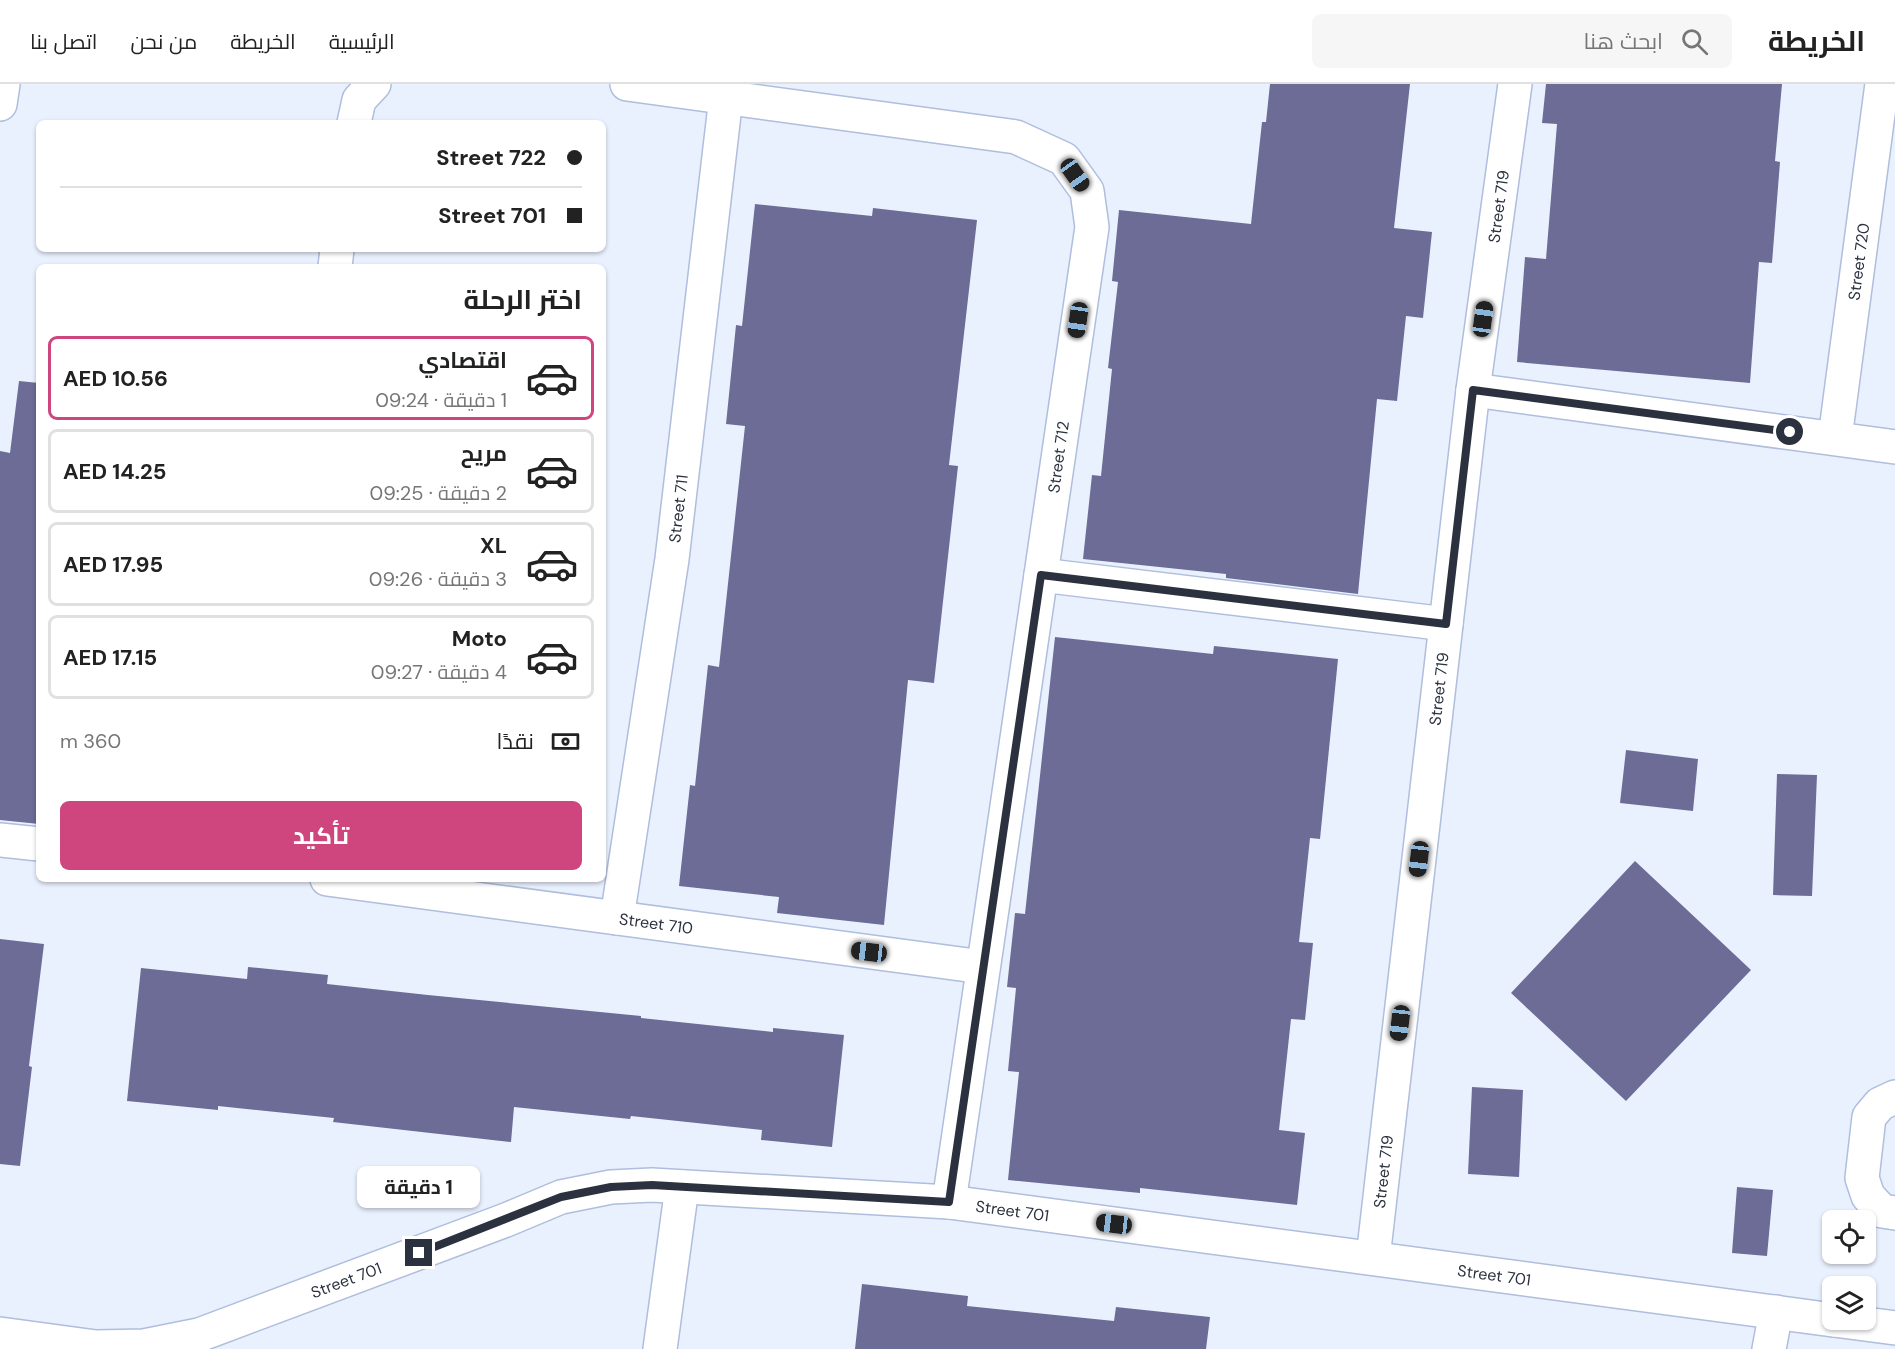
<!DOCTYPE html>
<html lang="ar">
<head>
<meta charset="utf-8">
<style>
  :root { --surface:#fff; --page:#f6f6f6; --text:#222; --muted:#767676; --line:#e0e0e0; --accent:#cf457d }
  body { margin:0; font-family:"DM Sans",Cairo,sans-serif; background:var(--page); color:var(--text); direction:rtl; height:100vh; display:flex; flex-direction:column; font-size:22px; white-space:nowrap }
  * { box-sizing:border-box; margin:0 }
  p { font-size:20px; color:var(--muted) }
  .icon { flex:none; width:33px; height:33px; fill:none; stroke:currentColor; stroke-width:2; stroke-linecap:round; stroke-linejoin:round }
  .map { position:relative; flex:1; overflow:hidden; direction:ltr }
  .side { position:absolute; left:36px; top:180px; width:570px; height:618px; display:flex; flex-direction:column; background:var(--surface); border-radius:9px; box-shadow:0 2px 4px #0004; direction:rtl }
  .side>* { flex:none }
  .top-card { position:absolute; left:36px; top:36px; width:570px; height:132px; border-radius:9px; box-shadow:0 2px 4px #0004; direction:rtl; display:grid; align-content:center; height:132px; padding:0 24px; background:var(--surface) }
  .tools { position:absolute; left:1822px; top:1126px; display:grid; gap:12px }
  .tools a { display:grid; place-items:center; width:54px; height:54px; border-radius:9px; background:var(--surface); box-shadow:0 2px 4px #0004; font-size:30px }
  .end { position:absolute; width:27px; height:27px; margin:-14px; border:8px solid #2b313e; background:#fff; box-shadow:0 0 0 3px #fff }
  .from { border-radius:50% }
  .bubble { position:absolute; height:42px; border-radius:9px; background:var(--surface); box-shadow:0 2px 4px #0004; font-size:20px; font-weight:700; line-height:42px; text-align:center; direction:rtl }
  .car { position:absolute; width:18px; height:36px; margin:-18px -9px; border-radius:8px; box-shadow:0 0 4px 2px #0007; background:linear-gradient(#222 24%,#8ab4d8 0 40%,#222 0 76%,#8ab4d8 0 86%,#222 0) }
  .top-card b { display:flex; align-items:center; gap:21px; height:57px; font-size:22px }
  .top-card b+b { border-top:2px solid var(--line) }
  .top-card i { width:15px; height:15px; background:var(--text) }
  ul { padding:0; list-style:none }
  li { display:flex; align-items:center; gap:18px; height:84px; margin:0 12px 9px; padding:0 12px; border:3px solid var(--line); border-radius:9px }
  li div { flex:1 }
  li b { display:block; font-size:22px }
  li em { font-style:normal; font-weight:700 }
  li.current { border-color:var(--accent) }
  li>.icon { width:54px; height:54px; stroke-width:1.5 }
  h2 { padding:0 24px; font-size:27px; line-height:72px }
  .pay { display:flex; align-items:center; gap:15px; height:66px; padding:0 24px; font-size:22px }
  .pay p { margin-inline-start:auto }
  .action { display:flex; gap:12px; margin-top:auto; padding:12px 24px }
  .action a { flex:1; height:69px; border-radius:9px; background:var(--accent); color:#fff; font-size:24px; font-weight:700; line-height:69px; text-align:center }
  header { display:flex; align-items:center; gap:36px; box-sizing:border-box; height:84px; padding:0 30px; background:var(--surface); border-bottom:2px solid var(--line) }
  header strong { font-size:28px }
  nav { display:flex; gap:33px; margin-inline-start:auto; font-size:21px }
  .search { width:420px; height:54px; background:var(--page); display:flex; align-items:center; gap:15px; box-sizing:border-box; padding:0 21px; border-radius:9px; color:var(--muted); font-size:22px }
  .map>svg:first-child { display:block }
  .building { fill:#6c6c97 }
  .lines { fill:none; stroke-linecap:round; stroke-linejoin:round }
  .minor-casing { stroke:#aebedc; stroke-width:36 }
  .minor { stroke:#fff; stroke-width:33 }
  .route { stroke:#2b313e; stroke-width:8 }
  .labels { text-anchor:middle; stroke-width:6; stroke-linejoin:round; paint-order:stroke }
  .street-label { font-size:16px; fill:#2b313e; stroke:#fefefe }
</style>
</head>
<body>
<header>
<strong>الخريطة</strong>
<div class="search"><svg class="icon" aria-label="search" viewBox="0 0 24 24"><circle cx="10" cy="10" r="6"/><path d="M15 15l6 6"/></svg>ابحث هنا</div>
<nav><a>الرئيسية</a><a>الخريطة</a><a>من نحن</a><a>اتصل بنا</a></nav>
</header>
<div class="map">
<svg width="1895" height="1265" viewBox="0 0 1895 1265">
  <rect width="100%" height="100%" fill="#eaf1fe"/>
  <path class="building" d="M 1270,0 L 1410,0 L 1394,144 L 1432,148 L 1423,234 L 1406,232 L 1397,317 L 1377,315 L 1358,510 L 1226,494 L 1226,490 L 1083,475 L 1092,391 L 1101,392 L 1112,285 L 1108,284 L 1118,198 L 1112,197 L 1119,126 L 1251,140 L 1262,38 L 1266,38 Z
    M 1546,0 L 1782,0 L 1775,77 L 1780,78 L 1772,179 L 1759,178 L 1750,299 L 1517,278 L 1525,173 L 1546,175 L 1557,40 L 1542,39 Z
    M 755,120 L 872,132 L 873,124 L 977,136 L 949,381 L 958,382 L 934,599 L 908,596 L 884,841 L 777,829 L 779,813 L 679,802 L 690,701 L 695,702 L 708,581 L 719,583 L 745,342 L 726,340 L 736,241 L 742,242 Z
    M 19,297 L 39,299 L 39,740 L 0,736 L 0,367 L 10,369 Z
    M 1055,553 L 1213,570 L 1214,562 L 1338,575 L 1320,755 L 1310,754 L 1299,858 L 1313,859 L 1305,936 L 1291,935 L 1279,1046 L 1305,1049 L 1297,1121 L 1140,1104 L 1140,1109 L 1008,1096 L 1019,988 L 1008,987 L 1016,904 L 1007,903 L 1015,829 L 1025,830 Z
    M 1626,666 L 1698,675 L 1693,727 L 1620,719 Z
    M 1777,690 L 1817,691 L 1812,812 L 1773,811 Z
    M 1635,777 L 1751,886 L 1626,1017 L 1511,909 Z
    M 0,855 L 44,860 L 29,982 L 32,983 L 20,1082 L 0,1080 Z
    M 248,883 L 328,891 L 327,900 L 428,911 L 641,932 L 641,934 L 773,948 L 773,944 L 844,951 L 832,1063 L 761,1056 L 762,1046 L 631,1032 L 630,1035 L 514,1023 L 511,1058 L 333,1038 L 334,1034 L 218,1022 L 218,1026 L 127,1017 L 141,884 L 247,895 Z
    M 1472,1003 L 1523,1006 L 1519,1093 L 1468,1090 Z
    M 1737,1103 L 1773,1106 L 1767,1172 L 1732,1169 Z
    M 862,1200 L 968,1212 L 967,1222 L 1114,1237 L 1116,1223 L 1210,1233 L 1206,1265 L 855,1265 Z"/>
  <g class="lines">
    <g class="minor-casing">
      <g id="minor">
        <path d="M 627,0 L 1016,53 L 1064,75 L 1087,107 L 1092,143 L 949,1118"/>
        <path d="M 0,20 L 3,0"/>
        <path d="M 354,39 L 359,16 L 374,0"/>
        <path d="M 335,183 L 337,165"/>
        <path d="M 1473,306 L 1895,363"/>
        <path id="s1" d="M 1835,354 L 1882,0"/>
        <path d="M 1041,491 L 1446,540"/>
        <path d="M 0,756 L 39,760"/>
        <path id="s2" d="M 327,795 L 983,883"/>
        <path id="s3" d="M 617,834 L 672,475 L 726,13"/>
        <path d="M 1895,1013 L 1880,1020 L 1869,1033 L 1862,1094 L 1868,1112 L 1882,1127 L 1895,1129"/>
        <path id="s4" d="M 1373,1174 L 1473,306 L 1515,0"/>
        <path d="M 1834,1236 L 1895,1244"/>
        <path id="s5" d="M 0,1250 L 96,1263 L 144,1262 L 199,1251 L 506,1136 L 561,1113 L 611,1103 L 652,1101 L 949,1118 L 1833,1236"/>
        <path d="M 660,1265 L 682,1103"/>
        <path d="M 1769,1265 L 1776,1228"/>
      </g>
    </g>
    <use href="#minor" class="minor"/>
  </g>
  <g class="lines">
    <path class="route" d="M 419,1169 L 561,1113 L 611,1103 L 652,1101 L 949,1118 L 1041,491 L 1446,540 L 1473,306 L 1790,348"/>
  </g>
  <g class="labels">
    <g class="street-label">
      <text dy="6" stroke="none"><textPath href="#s4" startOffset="1059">Street 719</textPath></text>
      <text dy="6" stroke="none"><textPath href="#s1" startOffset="178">Street 720</textPath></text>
      <text transform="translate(1058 373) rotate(-82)" y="6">Street 712</text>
      <text dy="6" stroke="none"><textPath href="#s3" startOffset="414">Street 711</textPath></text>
      <text dy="6" stroke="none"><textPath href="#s4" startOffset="573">Street 719</textPath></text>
      <text dy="6" stroke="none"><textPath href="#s2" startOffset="332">Street 710</textPath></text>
      <text dy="6" stroke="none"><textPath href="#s4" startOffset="87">Street 719</textPath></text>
      <text dy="6" stroke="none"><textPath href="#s5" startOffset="1042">Street 701</textPath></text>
      <text dy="6" stroke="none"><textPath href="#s5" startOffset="1528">Street 701</textPath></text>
      <text dy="6" stroke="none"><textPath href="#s5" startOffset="358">Street 701</textPath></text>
    </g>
  </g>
</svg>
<div class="tools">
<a><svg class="icon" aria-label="locate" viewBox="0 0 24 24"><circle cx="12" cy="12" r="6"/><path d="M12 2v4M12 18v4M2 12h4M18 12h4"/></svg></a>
<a><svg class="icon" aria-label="layers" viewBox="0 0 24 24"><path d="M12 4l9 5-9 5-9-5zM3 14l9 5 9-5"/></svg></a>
</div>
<i class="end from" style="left:1790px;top:348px"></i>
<i class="end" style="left:419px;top:1169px"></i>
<div class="bubble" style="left:357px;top:1082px;width:123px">1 دقيقة</div>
<i class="car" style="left:1075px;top:91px;rotate:145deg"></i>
<i class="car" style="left:1483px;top:235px;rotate:8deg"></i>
<i class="car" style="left:1078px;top:236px;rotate:188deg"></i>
<i class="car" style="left:1419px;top:775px;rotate:187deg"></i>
<i class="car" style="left:869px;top:868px;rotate:277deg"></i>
<i class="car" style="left:1400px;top:939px;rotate:187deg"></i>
<i class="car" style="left:1114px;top:1140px;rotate:277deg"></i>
<div class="top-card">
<b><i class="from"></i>Street 722</b>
<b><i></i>Street 701</b>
</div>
<section class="side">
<h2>اختر الرحلة</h2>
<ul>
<li class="current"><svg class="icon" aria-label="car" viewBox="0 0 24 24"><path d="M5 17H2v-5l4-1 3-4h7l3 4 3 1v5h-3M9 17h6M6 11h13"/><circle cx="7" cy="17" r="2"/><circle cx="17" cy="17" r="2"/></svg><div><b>اقتصادي</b><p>1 دقيقة · 09:24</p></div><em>AED 10.56</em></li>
<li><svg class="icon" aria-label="car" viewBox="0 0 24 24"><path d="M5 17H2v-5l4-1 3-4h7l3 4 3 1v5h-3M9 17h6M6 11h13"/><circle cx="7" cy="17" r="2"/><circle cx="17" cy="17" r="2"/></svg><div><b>مريح</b><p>2 دقيقة · 09:25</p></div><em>AED 14.25</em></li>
<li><svg class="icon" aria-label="car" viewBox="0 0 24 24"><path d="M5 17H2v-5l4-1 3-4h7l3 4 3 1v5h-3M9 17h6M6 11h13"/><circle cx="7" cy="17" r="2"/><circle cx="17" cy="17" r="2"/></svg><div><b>XL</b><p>3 دقيقة · 09:26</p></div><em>AED 17.95</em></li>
<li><svg class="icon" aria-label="car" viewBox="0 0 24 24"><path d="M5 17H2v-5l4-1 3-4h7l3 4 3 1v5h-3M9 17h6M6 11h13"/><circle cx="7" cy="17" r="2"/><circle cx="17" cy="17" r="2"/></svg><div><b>Moto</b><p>4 دقيقة · 09:27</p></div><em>AED 17.15</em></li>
</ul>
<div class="pay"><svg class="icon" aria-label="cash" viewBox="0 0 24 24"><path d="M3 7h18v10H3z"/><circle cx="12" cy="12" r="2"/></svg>نقدًا<p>360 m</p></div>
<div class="action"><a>تأكيد</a></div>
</section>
</div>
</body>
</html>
